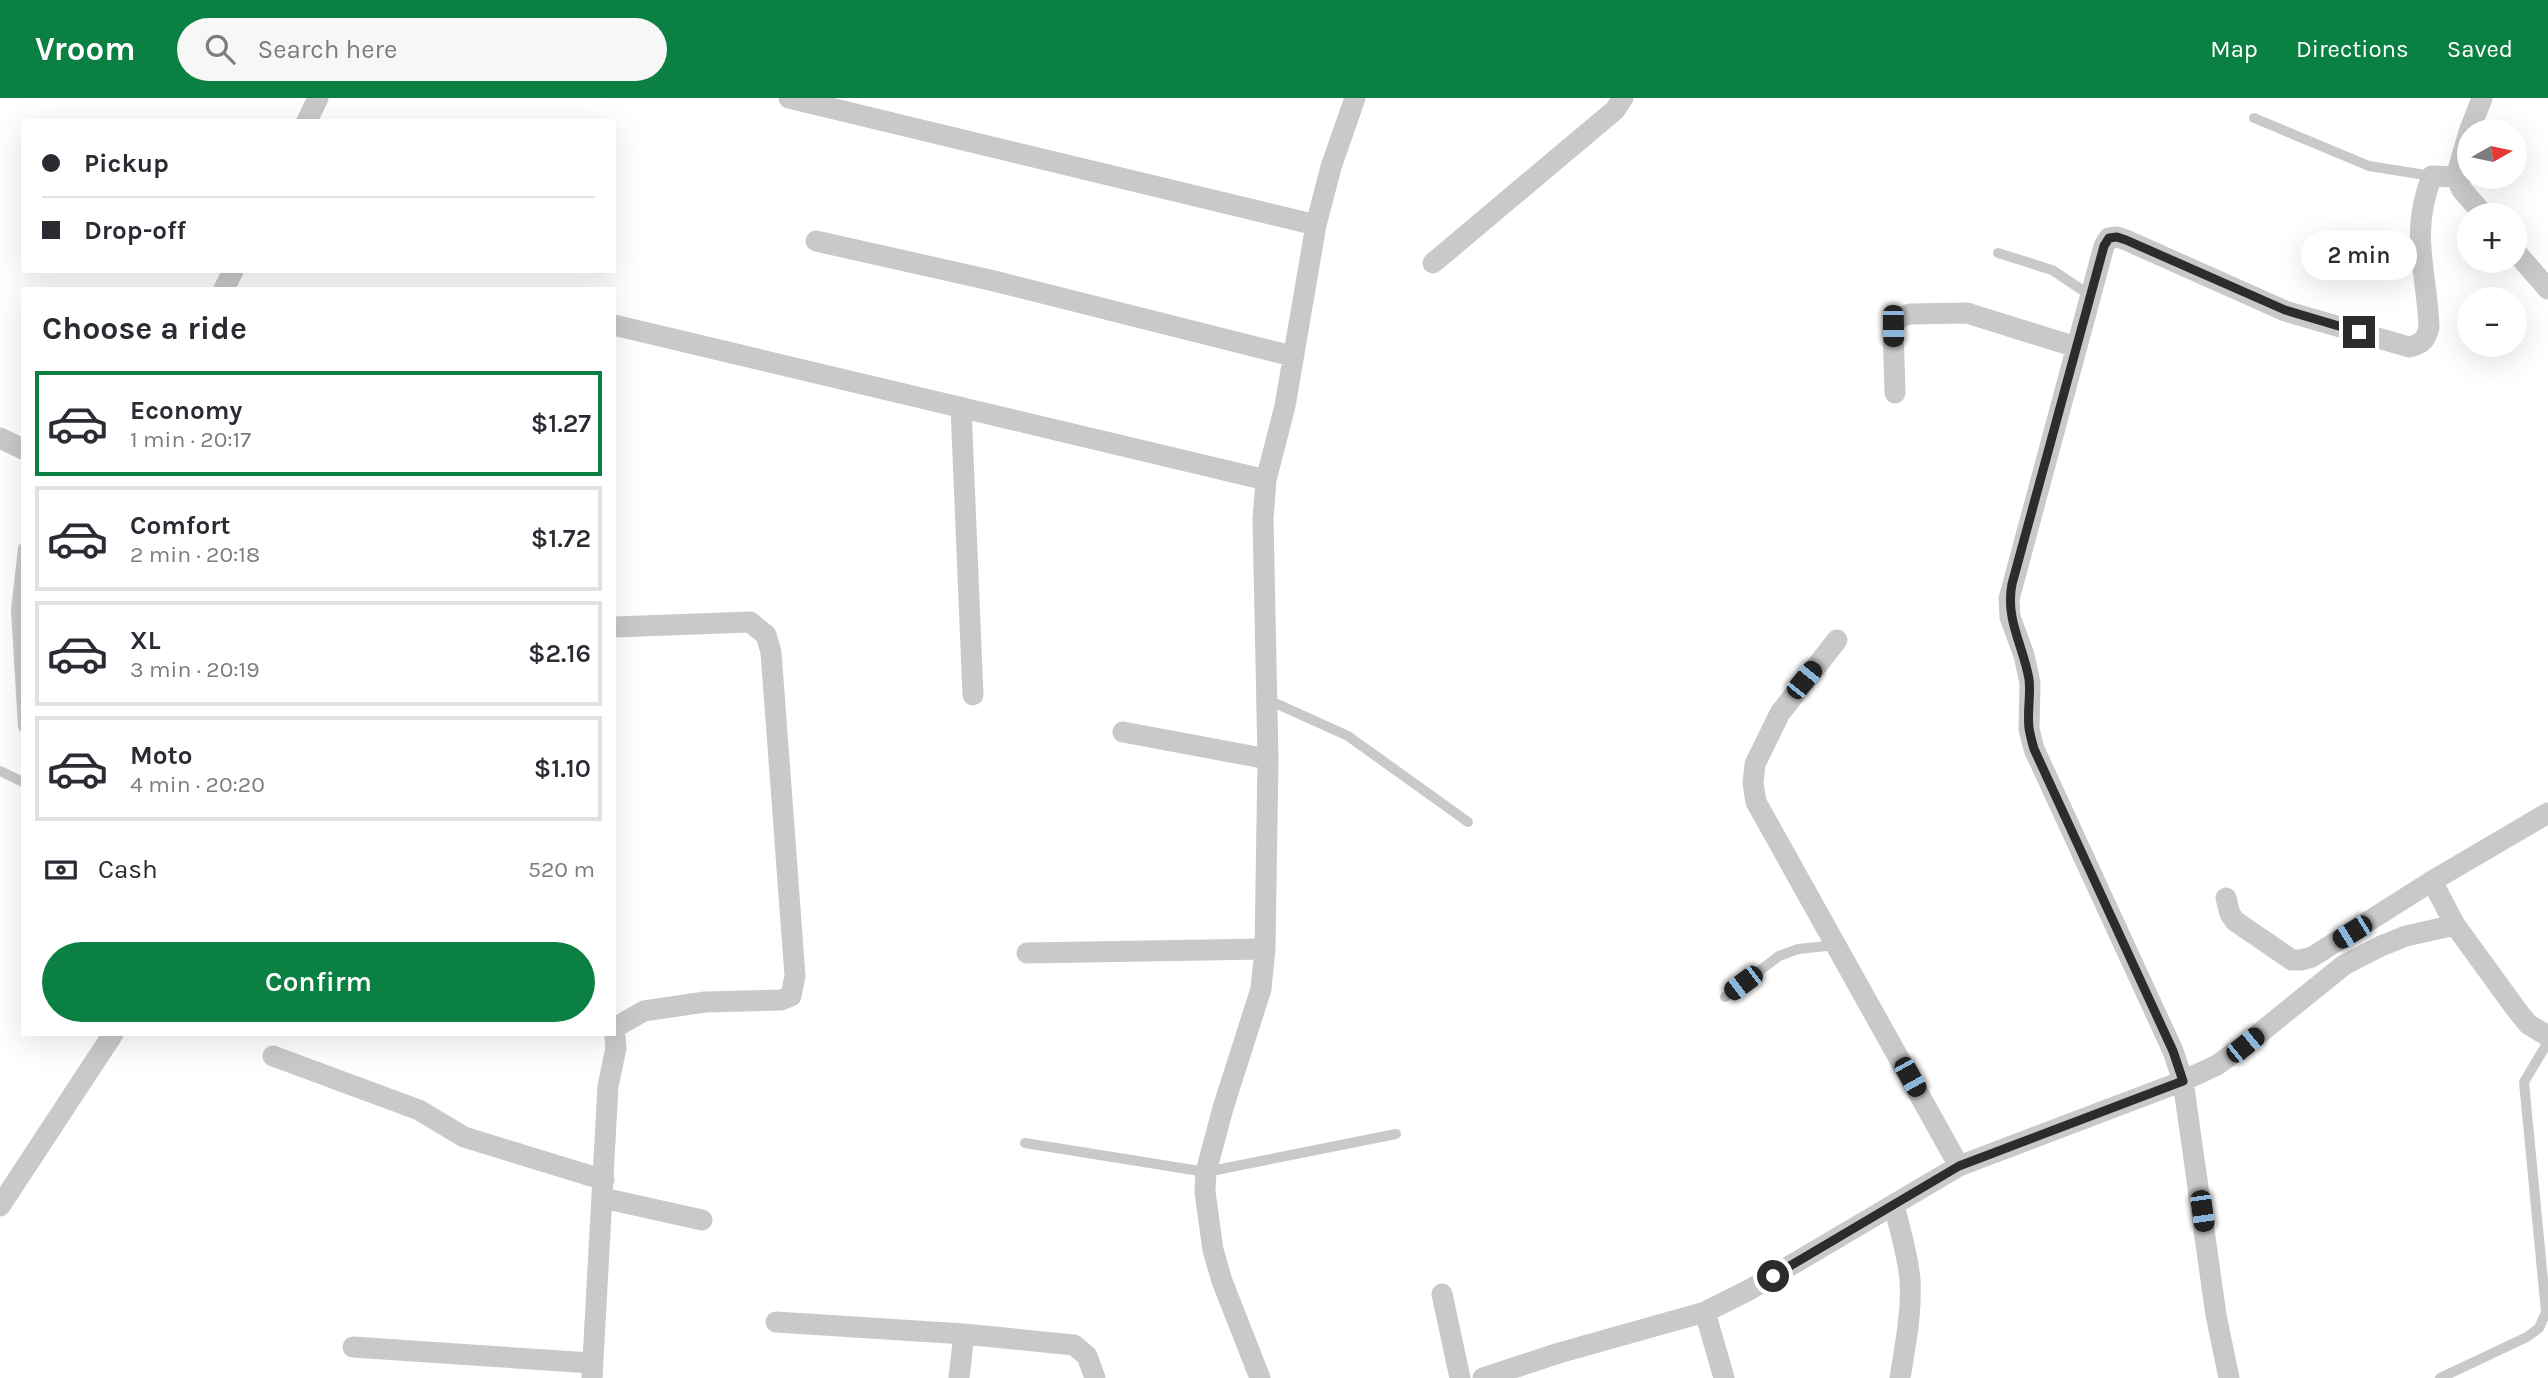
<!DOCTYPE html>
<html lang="en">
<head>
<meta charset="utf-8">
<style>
  :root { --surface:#fff; --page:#f7f7f7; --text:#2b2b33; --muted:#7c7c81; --line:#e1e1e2; --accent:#0b8043 }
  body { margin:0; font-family:Karla,sans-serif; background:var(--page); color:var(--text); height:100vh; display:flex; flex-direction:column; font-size:26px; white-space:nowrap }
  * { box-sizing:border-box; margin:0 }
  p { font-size:23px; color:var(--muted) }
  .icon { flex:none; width:38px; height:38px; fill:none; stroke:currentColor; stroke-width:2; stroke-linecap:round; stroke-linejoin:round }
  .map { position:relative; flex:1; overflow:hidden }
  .details { position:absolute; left:21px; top:189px; width:595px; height:749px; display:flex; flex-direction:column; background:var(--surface); border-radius:0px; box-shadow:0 7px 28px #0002 }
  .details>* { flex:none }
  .guide { position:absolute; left:21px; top:21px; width:595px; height:154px; border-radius:0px; box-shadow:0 7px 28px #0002; display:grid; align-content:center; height:154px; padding:0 21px; background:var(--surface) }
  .needle { width:46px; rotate:81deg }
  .controls { position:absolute; left:2457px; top:21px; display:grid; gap:14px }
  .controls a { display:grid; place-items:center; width:70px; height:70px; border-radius:50%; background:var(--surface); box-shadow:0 7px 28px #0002; font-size:35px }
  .end { position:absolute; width:32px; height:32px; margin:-16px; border:9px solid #2c2c2c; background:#fff; box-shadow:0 0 0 4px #fff }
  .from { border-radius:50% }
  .bubble { position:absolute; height:49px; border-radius:24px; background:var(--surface); box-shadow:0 7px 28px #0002; font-size:23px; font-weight:600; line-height:49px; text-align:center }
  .car { position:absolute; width:21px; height:42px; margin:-21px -10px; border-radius:9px; box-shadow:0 0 5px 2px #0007; background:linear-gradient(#222 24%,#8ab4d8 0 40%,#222 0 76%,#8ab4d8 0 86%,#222 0) }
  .guide b { display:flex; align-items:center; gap:24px; height:66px; font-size:26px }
  .guide b+b { border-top:2px solid var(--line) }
  .guide i { width:18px; height:18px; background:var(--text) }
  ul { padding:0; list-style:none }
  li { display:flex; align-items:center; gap:21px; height:105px; margin:0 14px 10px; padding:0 7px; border:4px solid var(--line); border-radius:0px }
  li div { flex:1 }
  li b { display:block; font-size:26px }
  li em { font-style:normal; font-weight:600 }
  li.active { border-color:var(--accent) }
  li>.icon { width:63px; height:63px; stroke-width:1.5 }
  h2 { padding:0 21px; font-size:32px; line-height:84px }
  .pay { display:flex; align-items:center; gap:18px; height:77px; padding:0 21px; font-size:26px }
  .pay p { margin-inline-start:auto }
  .cta { display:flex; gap:14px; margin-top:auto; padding:14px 21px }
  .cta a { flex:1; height:80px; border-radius:42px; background:var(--accent); color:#fff; font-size:28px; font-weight:600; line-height:80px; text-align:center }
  header { display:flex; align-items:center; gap:42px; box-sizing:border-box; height:98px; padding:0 35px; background:var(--accent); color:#fff }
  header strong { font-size:33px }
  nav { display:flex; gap:38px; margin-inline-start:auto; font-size:24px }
  .search { width:490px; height:63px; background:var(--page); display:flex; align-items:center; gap:18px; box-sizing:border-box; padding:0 24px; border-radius:38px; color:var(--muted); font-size:26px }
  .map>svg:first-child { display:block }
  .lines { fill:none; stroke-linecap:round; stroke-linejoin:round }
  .lane { stroke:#c9c9c9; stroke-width:10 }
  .street { stroke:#c9c9c9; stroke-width:21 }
  .route { stroke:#2c2c2c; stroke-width:9 }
</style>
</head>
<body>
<header>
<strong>Vroom</strong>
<div class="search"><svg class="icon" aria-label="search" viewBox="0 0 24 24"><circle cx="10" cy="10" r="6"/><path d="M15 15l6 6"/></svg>Search here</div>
<nav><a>Map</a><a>Directions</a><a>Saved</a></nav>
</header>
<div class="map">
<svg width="2548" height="1280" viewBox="0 0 2548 1280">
  <rect width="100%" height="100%" fill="#fff"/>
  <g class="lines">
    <path class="lane" d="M 2254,20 L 2369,68 L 2432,78
      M 1998,155 L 2052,172 L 2090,197
      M 23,450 L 16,512 L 23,629
      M 1266,601 L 1348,638 L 1468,724
      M 0,673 L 23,684
      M 1725,899 L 1779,858 L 1798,851 L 1836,847
      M 1025,1045 L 1206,1074 L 1396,1036
      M 2440,1280 L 2527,1239 L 2539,1230 L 2546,1214 L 2524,984 L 2548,944"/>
    <path class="street" d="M 789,0 L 1316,127
      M 2482,0 L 2469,34 L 2456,79 L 2462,92 L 2484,117
      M 307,23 L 318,0
      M 816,143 L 990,182 L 1292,258
      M 2515,153 L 2548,191
      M 1433,165 L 1615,12 L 1623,0
      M 224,191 L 233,173
      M 614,227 L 1266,382
      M 1895,295 L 1893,228 L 1900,219 L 1910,216 L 1967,215 L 2076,249
      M 961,309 L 973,597
      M 0,340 L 23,351
      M 614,529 L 750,524 L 766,537 L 771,554 L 795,878 L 791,898 L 781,902 L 705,904 L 644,913 L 616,929
      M 1837,542 L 1780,615 L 1755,666 L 1753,685 L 1756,704 L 1959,1068
      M 1123,634 L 1268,661
      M 2548,715 L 2432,783 L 2455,827 L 2516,911 L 2528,926 L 2548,938
      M 2226,800 L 2230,816 L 2235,823 L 2292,862 L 2301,862 L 2312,859 L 2432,783
      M 1027,855 L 1265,851
      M 273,958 L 419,1012 L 464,1039 L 604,1082
      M 603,1100 L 702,1122
      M 1894,1107 C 1900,1132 1908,1157 1910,1182 C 1912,1215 1905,1248 1900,1280
      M 0,1108 L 113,936
      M 1442,1196 L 1460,1280
      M 1705,1214 L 1724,1280
      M 776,1224 L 964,1236 L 1074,1247 L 1087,1258 L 1095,1280
      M 353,1249 L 591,1265
      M 592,1280 L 608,988 L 616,950 L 614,927
      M 959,1280 L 964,1236
      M 1260,1280 L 1222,1183 L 1213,1152 L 1205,1094 L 1206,1074 L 1223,1010 L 1261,891 L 1265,851 L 1268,661 L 1263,420 L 1266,382 L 1285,308 L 1316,127 L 1331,69 L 1355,0
      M 1483,1280 L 1559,1255 L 1705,1214 L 1749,1192 L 1959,1068 L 2183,983 L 2217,967 L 2245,947 L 2344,867 L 2381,848 L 2406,838 L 2455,827
      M 2229,1280 L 2216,1217 L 2183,983 L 2173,953 L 2034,651 L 2029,631 L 2030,585 L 2024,557 L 2010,519 L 2009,501 L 2104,148 L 2109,140 L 2117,139 L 2126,142 L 2285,213 L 2409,249 C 2422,246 2426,242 2429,229 C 2427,172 2409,137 2432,78 L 2456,79"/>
  </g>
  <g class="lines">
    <path class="route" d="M 1773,1178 L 1959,1068 L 2183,983 L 2173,953 L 2034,651 C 2032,644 2030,637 2029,630 C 2027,614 2031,597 2029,581 C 2023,547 2005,521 2012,486 L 2104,148 L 2109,140 L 2117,139 L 2126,142 L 2285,212 L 2359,234"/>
  </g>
</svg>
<div class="controls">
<a><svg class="needle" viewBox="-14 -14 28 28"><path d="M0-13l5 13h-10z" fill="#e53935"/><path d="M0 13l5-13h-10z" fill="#7c7c81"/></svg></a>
<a>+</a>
<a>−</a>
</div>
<i class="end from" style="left:1773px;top:1178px"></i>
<i class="end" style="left:2359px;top:234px"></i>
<div class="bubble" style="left:2301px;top:133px;width:116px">2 min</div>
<i class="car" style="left:1893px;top:228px;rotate:179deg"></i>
<i class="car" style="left:1804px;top:582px;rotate:39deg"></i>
<i class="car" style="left:2352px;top:834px;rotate:238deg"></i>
<i class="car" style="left:1743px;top:885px;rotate:233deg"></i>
<i class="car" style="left:2245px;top:947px;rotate:51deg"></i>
<i class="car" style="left:1910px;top:979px;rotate:151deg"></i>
<i class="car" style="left:2202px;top:1113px;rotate:172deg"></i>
<div class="guide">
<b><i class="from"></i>Pickup</b>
<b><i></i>Drop-off</b>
</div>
<section class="details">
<h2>Choose a ride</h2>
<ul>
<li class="active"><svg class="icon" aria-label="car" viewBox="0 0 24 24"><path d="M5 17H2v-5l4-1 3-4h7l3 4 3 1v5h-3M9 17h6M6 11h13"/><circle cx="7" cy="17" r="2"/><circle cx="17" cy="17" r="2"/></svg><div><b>Economy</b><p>1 min · 20:17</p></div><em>$1.27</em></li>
<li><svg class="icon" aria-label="car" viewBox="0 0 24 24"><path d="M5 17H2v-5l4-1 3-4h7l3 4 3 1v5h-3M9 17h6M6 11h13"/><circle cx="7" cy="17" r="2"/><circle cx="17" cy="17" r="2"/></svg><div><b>Comfort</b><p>2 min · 20:18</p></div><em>$1.72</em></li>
<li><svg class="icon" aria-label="car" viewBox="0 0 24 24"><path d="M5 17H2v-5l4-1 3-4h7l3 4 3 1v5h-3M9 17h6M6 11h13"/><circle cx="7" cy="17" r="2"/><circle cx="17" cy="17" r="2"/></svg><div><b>XL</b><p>3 min · 20:19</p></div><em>$2.16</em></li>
<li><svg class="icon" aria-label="car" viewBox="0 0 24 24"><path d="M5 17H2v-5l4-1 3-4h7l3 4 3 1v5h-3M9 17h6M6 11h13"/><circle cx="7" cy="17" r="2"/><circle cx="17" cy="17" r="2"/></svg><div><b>Moto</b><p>4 min · 20:20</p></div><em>$1.10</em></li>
</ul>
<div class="pay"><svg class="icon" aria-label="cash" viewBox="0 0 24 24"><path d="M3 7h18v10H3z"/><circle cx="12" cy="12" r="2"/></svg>Cash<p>520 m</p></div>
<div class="cta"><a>Confirm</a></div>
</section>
</div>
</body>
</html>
